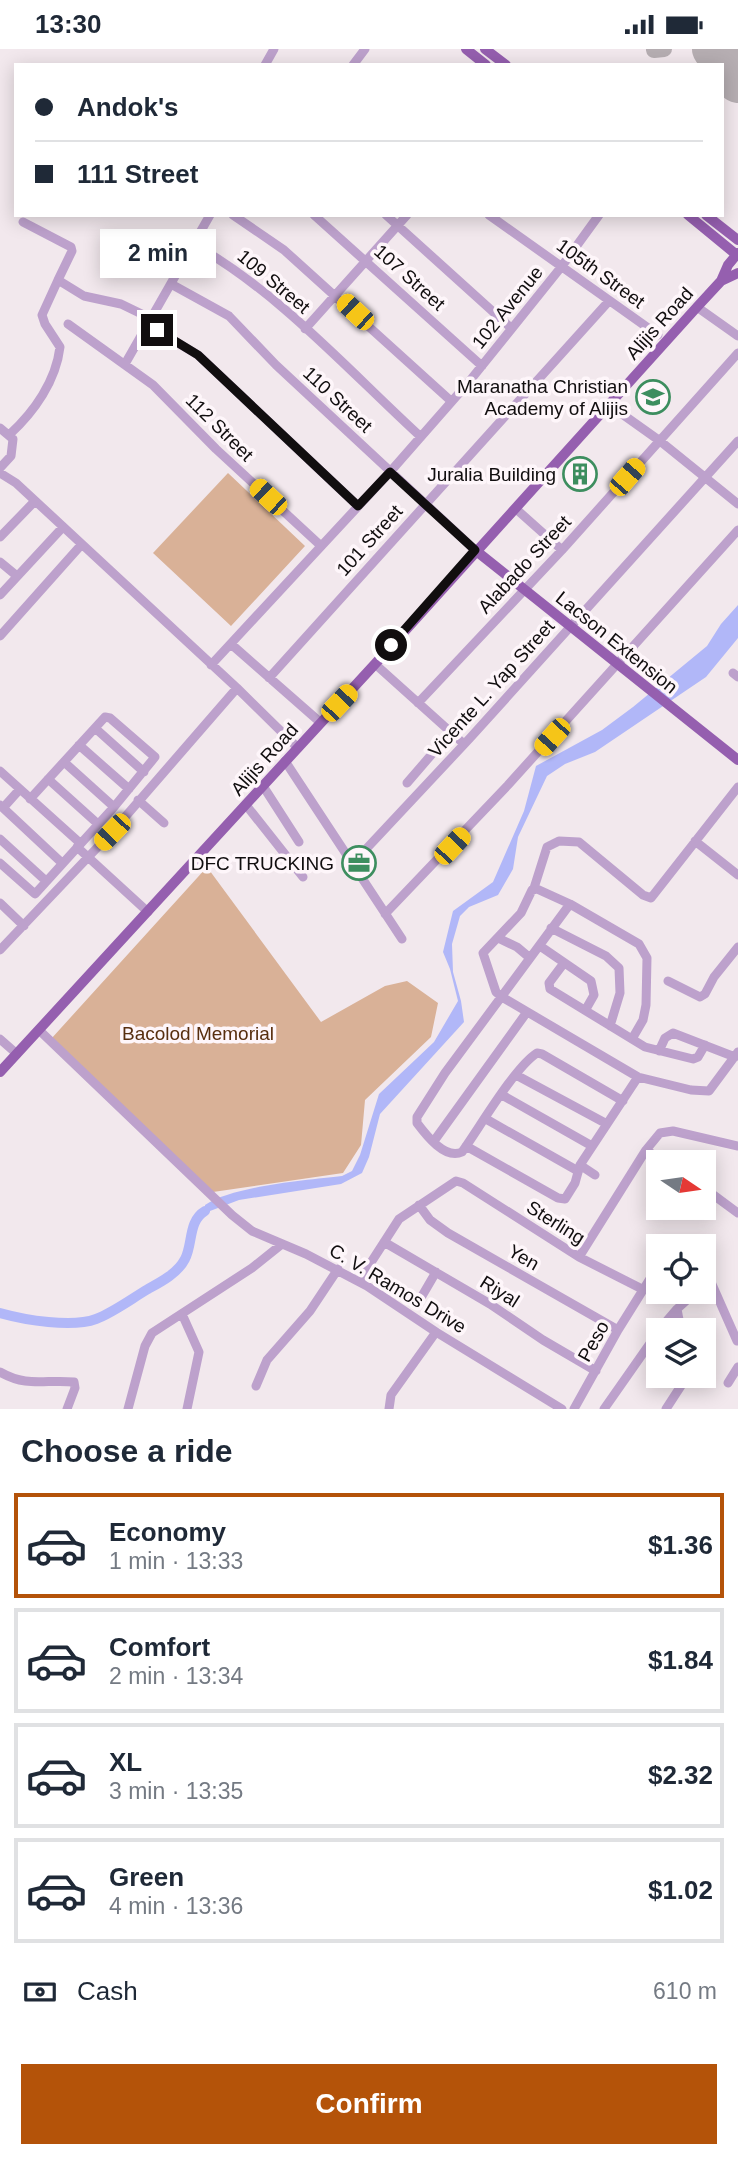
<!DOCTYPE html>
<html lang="en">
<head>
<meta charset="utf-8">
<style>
  :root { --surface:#fff; --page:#f2f2f3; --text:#1f2937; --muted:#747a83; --line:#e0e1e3; --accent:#b45309 }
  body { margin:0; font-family:Helvetica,sans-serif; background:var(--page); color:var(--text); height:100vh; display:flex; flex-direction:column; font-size:26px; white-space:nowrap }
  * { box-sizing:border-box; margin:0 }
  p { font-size:23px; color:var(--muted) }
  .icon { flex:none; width:38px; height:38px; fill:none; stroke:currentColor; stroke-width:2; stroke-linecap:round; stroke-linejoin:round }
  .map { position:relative; height:1360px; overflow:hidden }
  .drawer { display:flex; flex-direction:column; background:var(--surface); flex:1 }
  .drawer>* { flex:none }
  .guide { position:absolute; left:14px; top:14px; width:710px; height:154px; border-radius:0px; box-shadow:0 4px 18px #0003; display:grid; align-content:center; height:154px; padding:0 21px; background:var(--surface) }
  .needle { width:46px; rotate:103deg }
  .controls { position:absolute; left:646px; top:1101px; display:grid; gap:14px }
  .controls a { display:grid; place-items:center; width:70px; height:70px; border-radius:0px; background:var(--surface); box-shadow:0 4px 18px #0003; font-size:35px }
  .end { position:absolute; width:32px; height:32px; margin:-16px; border:9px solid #110e0f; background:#fff; box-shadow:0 0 0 4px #fff }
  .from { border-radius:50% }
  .bubble { position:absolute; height:49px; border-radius:0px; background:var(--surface); box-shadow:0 4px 18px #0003; font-size:23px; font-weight:700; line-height:49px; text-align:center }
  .car { position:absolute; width:21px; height:42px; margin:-21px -10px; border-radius:9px; box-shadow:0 0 5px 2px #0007; background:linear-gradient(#f5c518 24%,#345 0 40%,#f5c518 0 76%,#345 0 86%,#f5c518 0) }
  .guide b { display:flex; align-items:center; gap:24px; height:66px; font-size:26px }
  .guide b+b { border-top:2px solid var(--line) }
  .guide i { width:18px; height:18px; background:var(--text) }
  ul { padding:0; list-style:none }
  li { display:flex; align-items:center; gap:21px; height:105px; margin:0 14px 10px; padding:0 7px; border:4px solid var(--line); border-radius:0px }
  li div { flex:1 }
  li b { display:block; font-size:26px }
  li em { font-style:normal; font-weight:700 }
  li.selected { border-color:var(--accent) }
  li>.icon { width:63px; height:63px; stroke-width:1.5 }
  h2 { padding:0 21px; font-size:32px; line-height:84px }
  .pay { display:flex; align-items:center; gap:18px; height:77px; padding:0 21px; font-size:26px }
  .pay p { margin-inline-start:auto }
  .primary-button { display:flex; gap:14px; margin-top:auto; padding:14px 21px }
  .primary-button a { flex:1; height:80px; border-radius:0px; background:var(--accent); color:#fff; font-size:28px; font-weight:700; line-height:80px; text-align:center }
  .status { display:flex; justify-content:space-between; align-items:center; height:49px; padding:0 35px; background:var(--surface); direction:ltr }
  .status svg { height:19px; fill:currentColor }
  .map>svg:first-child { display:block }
  .green { fill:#d9b197 }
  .water { fill:#b1b7f8 }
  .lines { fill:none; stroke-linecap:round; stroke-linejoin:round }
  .river { stroke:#b1b7f8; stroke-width:10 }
  .taxiway { stroke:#b6aeb2; stroke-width:16 }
  .runway { stroke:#b6aeb2; stroke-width:42 }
  .minor { stroke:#bda1cc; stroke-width:9 }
  .major { stroke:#955faf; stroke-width:10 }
  .route { stroke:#110e0f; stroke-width:9 }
  .labels { text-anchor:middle; stroke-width:7; stroke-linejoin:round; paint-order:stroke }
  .street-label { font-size:19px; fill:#110e0f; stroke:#fef6fa }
  .poi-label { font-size:19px; fill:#110e0f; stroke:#fef6fa; text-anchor:end }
  .park-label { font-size:19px; fill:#572e0e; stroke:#fef6fa }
</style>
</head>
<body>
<div class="status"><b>13:30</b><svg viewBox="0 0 49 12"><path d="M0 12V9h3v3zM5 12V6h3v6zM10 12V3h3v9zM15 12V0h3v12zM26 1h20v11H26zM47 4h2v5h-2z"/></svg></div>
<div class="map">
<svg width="738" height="1360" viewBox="0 0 738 1360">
  <rect width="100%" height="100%" fill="#f2e8ed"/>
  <path class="green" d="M 228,424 L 305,497 L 231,577 L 153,504 Z
    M 207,818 L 321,973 L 385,937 L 407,932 L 438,954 L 431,988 L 365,1051 L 361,1096 L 343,1124 L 213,1143 L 51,990 Z"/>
  <path class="water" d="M 738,556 L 738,589 L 706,628 L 595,703 L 565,715 L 547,727 L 518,788 L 513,820 L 498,846 L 469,858 L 460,867 L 452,895 L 453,923 L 461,952 L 464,973 L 380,1065 L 369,1108 L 362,1124 L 341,1135 L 239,1151 L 210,1162 L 205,1162 L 205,1156 C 233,1137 307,1131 342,1127 L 352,1122 L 360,1106 L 379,1045 L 434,993 L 458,952 L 450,920 L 443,903 L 453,862 L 493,833 L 524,762 L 536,717 L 602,681 L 633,658 L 707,597 L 721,575 Z"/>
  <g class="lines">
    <path class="river" d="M 0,1264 C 25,1271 72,1279 96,1270 C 114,1263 131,1250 148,1240 C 161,1233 178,1224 185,1210 C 193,1195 188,1172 205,1162"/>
    <path class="taxiway" d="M 654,1 L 664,0"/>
    <path class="runway" d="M 713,0 L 738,33"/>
    <path class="minor" d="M 265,16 L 274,0
      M 353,16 L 365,0
      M 233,166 L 284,201 L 451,352
      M 314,166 L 482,317
      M 386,166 L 511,279
      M 489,166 L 658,286
      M 23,173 L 71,198 L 72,202 L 58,231 L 84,247 L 121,255 L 152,270
      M 193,195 C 277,241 350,323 421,388
      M 171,235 L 229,267 L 276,316 L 475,501
      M 697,258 L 738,287
      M 68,275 L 153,336 L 216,400 L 320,496
      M 148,276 L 198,306 L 358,457
      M 305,280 L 407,166
      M 125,315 L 210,166
      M 608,355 L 660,392 L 738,455
      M 0,379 L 13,390 L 11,407 L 0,419
      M 10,385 C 34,363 56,332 60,298 L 45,275 L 42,266 L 58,231
      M 0,424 L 16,434 L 237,639 L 298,699
      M 516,460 L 562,501
      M 0,488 L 34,453
      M 0,513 L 17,527
      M 0,546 L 63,478
      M 0,587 L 82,495
      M 231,595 L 321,674
      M 375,615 L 464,695
      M 211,616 L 390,423 L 468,334 L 562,217 L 599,166
      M 733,624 L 738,628
      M 269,629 L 609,252
      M 418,654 L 562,501 L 738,304
      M 95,679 L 144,723
      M 79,696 L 129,740
      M 285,712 L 402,890
      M 64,713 L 114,758
      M 0,722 L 80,794
      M 48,730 L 98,775
      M 407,734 L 451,683
      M 263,737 L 299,793
      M 138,751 L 164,774
      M 0,756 L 62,814
      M 246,756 L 303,828
      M 3,759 L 20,740
      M 0,790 L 46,832
      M 695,792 L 738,826
      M 77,798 L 148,863
      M 0,814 L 35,845 L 114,758 L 155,708 L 110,669 L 105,668 L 30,750
      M 353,814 L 470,689 L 738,392
      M 534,839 L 547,798 L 559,792 L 579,793 L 643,846 L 651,849 L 738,738
      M 0,854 L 24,877
      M 570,855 L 445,1024 L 417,1068 L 417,1074 C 426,1086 445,1111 462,1103 C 480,1078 514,1019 537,1004 L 542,1005 L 623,1052
      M 385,865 L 508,736 L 738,481
      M 551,879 L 606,907 L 619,919 L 620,944 L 610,977
      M 498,889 L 517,898 L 530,909
      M 540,897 L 591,932 L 594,946 L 586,960
      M 0,901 L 112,783 L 237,639
      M 564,914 L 549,934 L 550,940 L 645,998 L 693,1010 L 698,1008 L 705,996
      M 668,932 L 700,948 L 705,945 L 714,928 L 738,898
      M 40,982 L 232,1166 L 252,1182 L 306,1205 L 367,1237 L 436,1283 L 562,1360
      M 0,990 L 17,1005
      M 632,990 L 643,971 L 646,956 L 647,909 L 639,895 L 570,855 L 537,840 L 532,841 L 521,864 L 483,904 L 496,943 L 502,948 L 638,1028 L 691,1041 L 709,1042 L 738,1003
      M 659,1002 L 665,989 L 673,984 L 735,1008
      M 516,1026 L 607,1075
      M 502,1046 L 592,1097
      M 486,1070 L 578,1122
      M 434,1092 L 527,963
      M 466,1097 L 558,1149 L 565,1150 L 575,1134 L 580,1116 L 638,1028
      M 646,1101 L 664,1113
      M 580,1116 L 595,1126
      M 704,1139 L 738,1164
      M 419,1156 L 430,1171 L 448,1184 L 618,1281
      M 384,1193 L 490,1255 L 543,1291 L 596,1322
      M 670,1197 L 671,1195
      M 579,1208 L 646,1101 L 660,1084 L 673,1082 L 738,1097
      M 359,1232 L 399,1170 L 456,1132 L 463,1134 L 579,1208 L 644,1241
      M 704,1235 L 708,1232 L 711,1233 L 737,1292
      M 422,1247 L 436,1223
      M 677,1260 L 697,1242
      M 182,1265 L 199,1303 L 187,1360
      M 659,1281 L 677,1260 L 681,1281
      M 0,1323 C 28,1339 45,1330 74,1333 L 75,1339 L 67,1360
      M 728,1334 L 738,1318
      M 256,1337 L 267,1311 L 310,1262 L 338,1220
      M 128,1360 L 145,1297 L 152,1284 L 252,1219 L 282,1195
      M 389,1360 L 391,1346 L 436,1283
      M 574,1360 L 618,1281 L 658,1217
      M 604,1360 L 658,1283
      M 666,1360 L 688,1326"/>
    <path class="major" d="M 466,0 L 486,16
      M 485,0 L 506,16
      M 688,166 L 738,207
      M 706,166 L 738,191
      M 721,232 L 728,216 L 738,204
      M 475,501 L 738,711
      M 0,1023 L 375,615 L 697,258 L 721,232 L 738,224"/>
  </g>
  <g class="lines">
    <path class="route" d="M 157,281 L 198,306 L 358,457 L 390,423 L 475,501 L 391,596"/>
  </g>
  <defs>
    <g id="school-ring" transform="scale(1.75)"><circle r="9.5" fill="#fef6fa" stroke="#3d8e5f" stroke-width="1.5"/><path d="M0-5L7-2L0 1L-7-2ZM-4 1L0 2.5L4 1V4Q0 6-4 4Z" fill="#3d8e5f"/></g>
    <g id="building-ring" transform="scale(1.75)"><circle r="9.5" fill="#fef6fa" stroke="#3d8e5f" stroke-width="1.5"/><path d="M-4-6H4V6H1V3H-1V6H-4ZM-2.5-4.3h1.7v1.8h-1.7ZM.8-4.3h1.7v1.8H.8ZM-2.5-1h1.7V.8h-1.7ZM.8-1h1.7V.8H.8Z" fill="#3d8e5f"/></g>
    <g id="office-ring" transform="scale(1.75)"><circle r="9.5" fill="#fef6fa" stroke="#3d8e5f" stroke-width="1.5"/><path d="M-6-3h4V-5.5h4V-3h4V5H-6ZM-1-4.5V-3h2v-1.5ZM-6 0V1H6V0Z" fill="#3d8e5f"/></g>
  </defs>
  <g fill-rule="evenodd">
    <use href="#school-ring" x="653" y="348"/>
    <use href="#building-ring" x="580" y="425"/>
    <use href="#office-ring" x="359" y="814"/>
  </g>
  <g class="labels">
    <g class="street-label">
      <text transform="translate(601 224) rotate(36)" y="7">105th Street</text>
      <text transform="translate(410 228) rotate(42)" y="7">107 Street</text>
      <text transform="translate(274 232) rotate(40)" y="7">109 Street</text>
      <text transform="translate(507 258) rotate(-51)" y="7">102 Avenue</text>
      <text transform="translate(659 274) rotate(-48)" y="7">Alijis Road</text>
      <text transform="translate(338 350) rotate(43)" y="7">110 Street</text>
      <text transform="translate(220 378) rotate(45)" y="7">112 Street</text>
      <text transform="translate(369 491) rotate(-48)" y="7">101 Street</text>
      <text transform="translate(524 515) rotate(-47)" y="7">Alabado Street</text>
      <text transform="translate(617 593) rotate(39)" y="7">Lacson Extension</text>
      <text transform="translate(491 639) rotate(-48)" y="7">Vicente L. Yap Street</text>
      <text transform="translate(264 710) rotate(-48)" y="7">Alijis Road</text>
      <text transform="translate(556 1173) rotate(32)" y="7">Sterling</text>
      <text transform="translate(524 1208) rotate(30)" y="7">Yen</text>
      <text transform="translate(398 1239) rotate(31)" y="7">C. V. Ramos Drive</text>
      <text transform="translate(500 1242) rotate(32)" y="7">Riyal</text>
      <text transform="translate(593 1292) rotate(-61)" y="7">Peso</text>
    </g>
    <g class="poi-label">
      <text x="628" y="344">Maranatha Christian<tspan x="628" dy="22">Academy of Alijis</tspan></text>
      <text x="556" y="432">Juralia Building</text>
      <text x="334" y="821">DFC TRUCKING</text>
    </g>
    <g class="park-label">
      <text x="198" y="991">Bacolod Memorial</text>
    </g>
  </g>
</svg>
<div class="controls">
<a><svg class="needle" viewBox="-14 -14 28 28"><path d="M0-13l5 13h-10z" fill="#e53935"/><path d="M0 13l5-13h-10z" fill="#747a83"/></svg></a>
<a><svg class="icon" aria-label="locate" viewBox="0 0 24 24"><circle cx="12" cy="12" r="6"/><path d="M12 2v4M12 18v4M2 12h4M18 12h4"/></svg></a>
<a><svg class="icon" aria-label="layers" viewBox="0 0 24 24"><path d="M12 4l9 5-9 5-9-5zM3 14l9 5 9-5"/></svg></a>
</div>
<i class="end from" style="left:391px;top:596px"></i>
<i class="end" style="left:157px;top:281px"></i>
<div class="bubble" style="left:100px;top:180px;width:116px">2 min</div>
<i class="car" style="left:355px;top:263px;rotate:313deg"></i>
<i class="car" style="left:627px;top:428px;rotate:41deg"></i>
<i class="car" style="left:268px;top:448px;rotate:313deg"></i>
<i class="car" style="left:339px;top:654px;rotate:43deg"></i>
<i class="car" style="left:552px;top:688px;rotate:222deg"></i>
<i class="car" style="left:112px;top:783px;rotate:224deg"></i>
<i class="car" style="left:452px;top:797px;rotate:43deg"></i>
<div class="guide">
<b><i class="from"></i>Andok's</b>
<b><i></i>111 Street</b>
</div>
</div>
<section class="drawer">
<h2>Choose a ride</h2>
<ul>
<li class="selected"><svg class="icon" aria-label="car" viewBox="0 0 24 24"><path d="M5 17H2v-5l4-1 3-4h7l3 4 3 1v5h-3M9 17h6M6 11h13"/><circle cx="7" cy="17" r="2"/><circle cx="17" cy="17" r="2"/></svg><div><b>Economy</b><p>1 min · 13:33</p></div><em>$1.36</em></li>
<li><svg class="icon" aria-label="car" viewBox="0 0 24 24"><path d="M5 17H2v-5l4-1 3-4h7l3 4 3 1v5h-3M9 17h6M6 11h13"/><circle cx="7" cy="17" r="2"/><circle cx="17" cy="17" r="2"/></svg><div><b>Comfort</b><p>2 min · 13:34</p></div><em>$1.84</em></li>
<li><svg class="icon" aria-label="car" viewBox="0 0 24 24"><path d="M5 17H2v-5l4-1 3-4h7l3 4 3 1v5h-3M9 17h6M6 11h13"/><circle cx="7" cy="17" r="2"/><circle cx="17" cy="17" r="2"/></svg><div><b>XL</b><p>3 min · 13:35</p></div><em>$2.32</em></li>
<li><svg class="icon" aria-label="car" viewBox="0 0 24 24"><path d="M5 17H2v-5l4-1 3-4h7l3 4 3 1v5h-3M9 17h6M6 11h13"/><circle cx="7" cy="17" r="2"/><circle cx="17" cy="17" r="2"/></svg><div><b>Green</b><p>4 min · 13:36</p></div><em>$1.02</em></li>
</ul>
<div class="pay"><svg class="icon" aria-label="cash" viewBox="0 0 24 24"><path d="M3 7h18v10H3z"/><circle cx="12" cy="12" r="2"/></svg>Cash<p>610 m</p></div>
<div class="primary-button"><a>Confirm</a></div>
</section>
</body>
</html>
